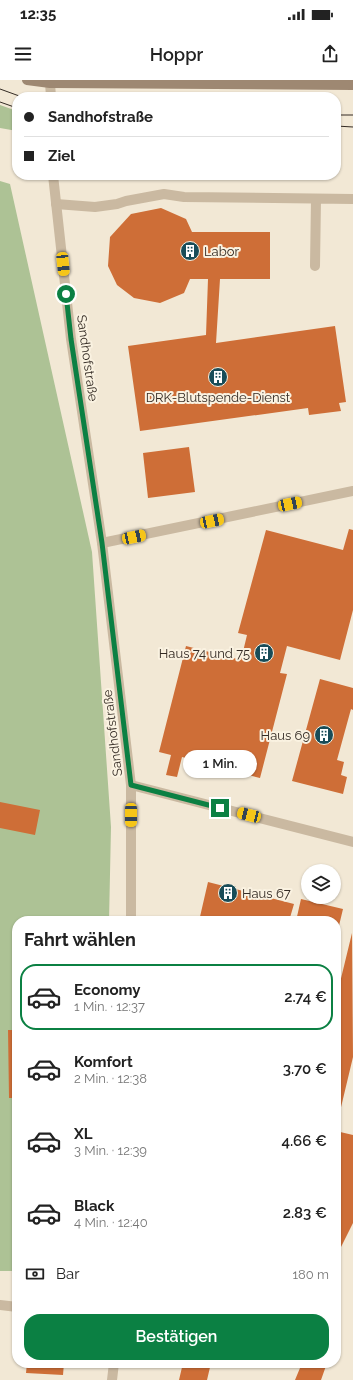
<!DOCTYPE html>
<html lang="de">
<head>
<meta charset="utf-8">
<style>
  :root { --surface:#fff; --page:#f2f2f2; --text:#222; --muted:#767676; --line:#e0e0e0; --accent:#0b8043 }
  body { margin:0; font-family:Raleway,sans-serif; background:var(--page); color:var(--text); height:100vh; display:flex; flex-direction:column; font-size:15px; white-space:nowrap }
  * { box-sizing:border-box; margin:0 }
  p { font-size:13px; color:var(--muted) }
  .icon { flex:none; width:22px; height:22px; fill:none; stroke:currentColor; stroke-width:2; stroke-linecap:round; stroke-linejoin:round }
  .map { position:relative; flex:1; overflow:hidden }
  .drawer { position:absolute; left:12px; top:836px; width:329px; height:452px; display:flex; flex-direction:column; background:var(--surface); border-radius:16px; box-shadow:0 1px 3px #0004 }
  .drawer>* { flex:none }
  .hud { position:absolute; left:12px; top:12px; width:329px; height:88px; border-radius:16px; box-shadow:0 1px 3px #0004; display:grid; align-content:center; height:88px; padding:0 12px; background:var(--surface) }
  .fabs { position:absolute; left:301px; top:784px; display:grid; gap:8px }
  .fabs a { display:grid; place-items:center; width:40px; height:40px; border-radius:50%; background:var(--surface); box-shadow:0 1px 3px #0004; font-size:20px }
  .end { position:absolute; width:18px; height:18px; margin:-9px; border:5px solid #0b8043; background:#fff; box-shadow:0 0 0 2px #fff }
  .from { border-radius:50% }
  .bubble { position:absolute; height:28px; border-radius:14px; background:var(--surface); box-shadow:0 1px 3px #0004; font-size:13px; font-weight:600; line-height:28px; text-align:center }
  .car { position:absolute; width:12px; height:24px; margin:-12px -6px; border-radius:5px; box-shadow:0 0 3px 1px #0007; background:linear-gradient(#f5c518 24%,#345 0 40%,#f5c518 0 76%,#345 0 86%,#f5c518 0) }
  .hud b { display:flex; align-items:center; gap:14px; height:38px; font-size:15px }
  .hud b+b { border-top:1px solid var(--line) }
  .hud i { width:10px; height:10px; background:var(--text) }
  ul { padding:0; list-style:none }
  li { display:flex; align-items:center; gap:12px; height:66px; margin:0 8px 6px; padding:0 4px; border:2px solid transparent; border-radius:16px }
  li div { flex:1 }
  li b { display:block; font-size:15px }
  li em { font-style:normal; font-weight:600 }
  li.on { border-color:var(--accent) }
  li>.icon { width:36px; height:36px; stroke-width:1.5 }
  h2 { padding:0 12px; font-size:18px; line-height:48px }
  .pay { display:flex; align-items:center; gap:10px; height:44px; padding:0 12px; font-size:15px }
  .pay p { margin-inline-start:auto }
  .button { display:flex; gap:8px; margin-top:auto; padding:8px 12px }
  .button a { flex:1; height:46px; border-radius:16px; background:var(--accent); color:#fff; font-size:16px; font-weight:600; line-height:46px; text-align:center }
  .status { display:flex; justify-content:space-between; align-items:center; height:28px; padding:0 20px; background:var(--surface); direction:ltr }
  .status svg { height:11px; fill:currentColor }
  header { display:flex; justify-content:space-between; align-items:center; height:52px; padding:0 12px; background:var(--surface); font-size:18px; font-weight:600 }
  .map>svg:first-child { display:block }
  .green { fill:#adc295 }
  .building { fill:#ce6e37 }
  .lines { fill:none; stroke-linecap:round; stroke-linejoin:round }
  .lane { stroke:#cab9a1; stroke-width:10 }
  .street { stroke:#cab9a1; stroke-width:10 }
  .secondary { stroke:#9e8872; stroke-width:10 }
  .tram { stroke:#342b24; stroke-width:1 }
  .route { stroke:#0b8043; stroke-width:5 }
  .labels { text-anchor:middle; stroke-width:4; stroke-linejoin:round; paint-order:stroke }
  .poi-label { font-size:13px; fill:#342b24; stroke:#faf2e1; text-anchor:start }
  .street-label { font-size:13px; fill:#342b24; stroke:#faf2e1 }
</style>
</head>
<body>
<div class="status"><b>12:35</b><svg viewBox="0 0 49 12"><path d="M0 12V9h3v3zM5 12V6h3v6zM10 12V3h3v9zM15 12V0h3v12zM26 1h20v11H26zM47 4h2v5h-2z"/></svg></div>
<header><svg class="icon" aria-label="menu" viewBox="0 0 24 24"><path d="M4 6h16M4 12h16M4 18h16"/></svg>Hoppr<svg class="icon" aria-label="share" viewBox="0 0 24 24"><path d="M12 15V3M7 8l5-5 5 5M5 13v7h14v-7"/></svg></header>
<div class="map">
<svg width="353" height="1300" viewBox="0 0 353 1300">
  <rect width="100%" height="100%" fill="#f2e8d5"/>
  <path class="green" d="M 0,25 L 17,31 L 17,51 L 0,48 Z
    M 0,101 L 10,104 L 92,472 L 111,747 L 109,841 L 17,841 L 17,1191 L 0,1191 Z"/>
  <path class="building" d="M 161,128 L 186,139 L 192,152 L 270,152 L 270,199 L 220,199 L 216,263 L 335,246 L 346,322 L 339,323 L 341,331 L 309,335 L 308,328 L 140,351 L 128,266 L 206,255 L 208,199 L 190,199 L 184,213 L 160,223 L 134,218 L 117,205 L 108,186 L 110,157 L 131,134 Z
    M 189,367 L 195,412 L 148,418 L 143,373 Z
    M 349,449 L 353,450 L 353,530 L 340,580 L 287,566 L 280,593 L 287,594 L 260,698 L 182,677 L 177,697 L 166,695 L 171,675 L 159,672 L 186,566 L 241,580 L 247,555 L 238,553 L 266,450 L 343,470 Z
    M 320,599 L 353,608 L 353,630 L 351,629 L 337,680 L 344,682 L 341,695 L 347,697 L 343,714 L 292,701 Z
    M 0,722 L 40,730 L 35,755 L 0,748 Z
    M 208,802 L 294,824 L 289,841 L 199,841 Z
    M 301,819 L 343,829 L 337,854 L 336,841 L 296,841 Z
    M 352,853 L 353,977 L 337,1044 L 336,919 Z
    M 8,950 L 17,950 L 17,1018 L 9,1018 Z
    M 336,1051 L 353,1055 L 353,1143 L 336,1177 Z
    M 27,1283 L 64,1283 L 63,1295 L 26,1293 Z
    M 183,1283 L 211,1283 L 207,1300 L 179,1300 Z
    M 283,1283 L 327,1283 L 321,1300 L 295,1300 L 300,1288 Z"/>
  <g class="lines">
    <path class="lane" d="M 56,124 L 95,127 L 117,124 L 126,121 L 164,114 L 184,117 L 353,119
      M 315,186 L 316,119
      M 102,463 L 353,411
      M 131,705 L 353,762"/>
    <path class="street" d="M 50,3 L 51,17
      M 53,95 L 71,259 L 102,463 L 131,705 L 131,841
      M 0,1225 L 17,1227
      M 112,1300 L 114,1283"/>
    <path class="secondary" d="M 27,0 L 50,3 L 353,5"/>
    <path class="tram" d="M 0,9 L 22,17
      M 0,22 L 17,28
      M 336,35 L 353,35
      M 336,46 L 353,47"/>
  </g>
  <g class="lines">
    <path class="route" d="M 66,214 L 71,259 L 102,463 L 131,705 L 220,728"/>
  </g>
  <defs>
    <g id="building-disc" transform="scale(1)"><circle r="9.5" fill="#184c58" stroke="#faf2e1"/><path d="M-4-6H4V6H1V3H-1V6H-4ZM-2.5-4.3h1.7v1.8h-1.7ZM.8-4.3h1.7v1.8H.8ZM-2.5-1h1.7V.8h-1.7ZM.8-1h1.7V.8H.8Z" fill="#fff"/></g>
  </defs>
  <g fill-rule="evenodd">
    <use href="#building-disc" x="190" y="171"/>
    <use href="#building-disc" x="218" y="297"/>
    <use href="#building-disc" x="264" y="573"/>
    <use href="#building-disc" x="324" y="655"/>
    <use href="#building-disc" x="228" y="813"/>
  </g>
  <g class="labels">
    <g class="poi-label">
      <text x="204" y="176">Labor</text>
      <text x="218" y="322" text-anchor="middle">DRK-Blutspende-Dienst</text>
      <text x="250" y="578" text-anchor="end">Haus 74 und 75</text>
      <text x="310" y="660" text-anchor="end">Haus 69</text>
      <text x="242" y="818">Haus 67</text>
    </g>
    <g class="street-label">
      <text transform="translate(88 278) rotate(82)" y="5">Sandhofstraße</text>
      <text transform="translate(112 653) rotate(-97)" y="5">Sandhofstraße</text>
    </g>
  </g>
</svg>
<div class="fabs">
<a><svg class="icon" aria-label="layers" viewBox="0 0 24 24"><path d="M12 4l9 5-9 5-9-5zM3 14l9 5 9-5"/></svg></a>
</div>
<i class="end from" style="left:66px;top:214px"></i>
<i class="end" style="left:220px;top:728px"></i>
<div class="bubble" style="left:183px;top:670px;width:74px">1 Min.</div>
<i class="car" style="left:63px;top:184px;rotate:174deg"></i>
<i class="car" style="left:290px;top:424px;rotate:78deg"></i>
<i class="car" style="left:212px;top:441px;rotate:78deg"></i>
<i class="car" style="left:134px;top:457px;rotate:78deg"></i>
<i class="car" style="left:131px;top:735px;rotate:180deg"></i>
<i class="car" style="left:249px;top:735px;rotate:284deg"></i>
<div class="hud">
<b><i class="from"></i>Sandhofstraße</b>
<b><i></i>Ziel</b>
</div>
<section class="drawer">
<h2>Fahrt wählen</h2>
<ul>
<li class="on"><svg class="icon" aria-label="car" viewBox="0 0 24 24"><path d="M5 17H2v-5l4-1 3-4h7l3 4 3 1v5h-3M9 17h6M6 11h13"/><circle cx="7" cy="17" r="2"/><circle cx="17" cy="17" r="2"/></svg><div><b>Economy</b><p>1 Min. · 12:37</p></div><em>2.74 €</em></li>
<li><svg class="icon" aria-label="car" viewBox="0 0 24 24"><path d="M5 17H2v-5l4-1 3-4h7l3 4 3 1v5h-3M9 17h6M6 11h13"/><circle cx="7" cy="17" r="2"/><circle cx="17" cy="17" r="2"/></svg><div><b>Komfort</b><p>2 Min. · 12:38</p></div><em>3.70 €</em></li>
<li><svg class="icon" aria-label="car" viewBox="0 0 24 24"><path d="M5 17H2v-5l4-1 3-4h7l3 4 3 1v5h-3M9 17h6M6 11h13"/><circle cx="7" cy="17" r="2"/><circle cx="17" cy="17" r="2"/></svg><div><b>XL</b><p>3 Min. · 12:39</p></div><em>4.66 €</em></li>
<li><svg class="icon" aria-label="car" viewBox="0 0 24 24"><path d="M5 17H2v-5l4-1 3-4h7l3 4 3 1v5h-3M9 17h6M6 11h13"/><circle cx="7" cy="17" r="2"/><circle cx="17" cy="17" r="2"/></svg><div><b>Black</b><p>4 Min. · 12:40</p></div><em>2.83 €</em></li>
</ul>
<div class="pay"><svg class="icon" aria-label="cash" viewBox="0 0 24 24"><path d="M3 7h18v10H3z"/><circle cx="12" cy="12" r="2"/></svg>Bar<p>180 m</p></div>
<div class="button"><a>Bestätigen</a></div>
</section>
</div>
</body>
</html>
